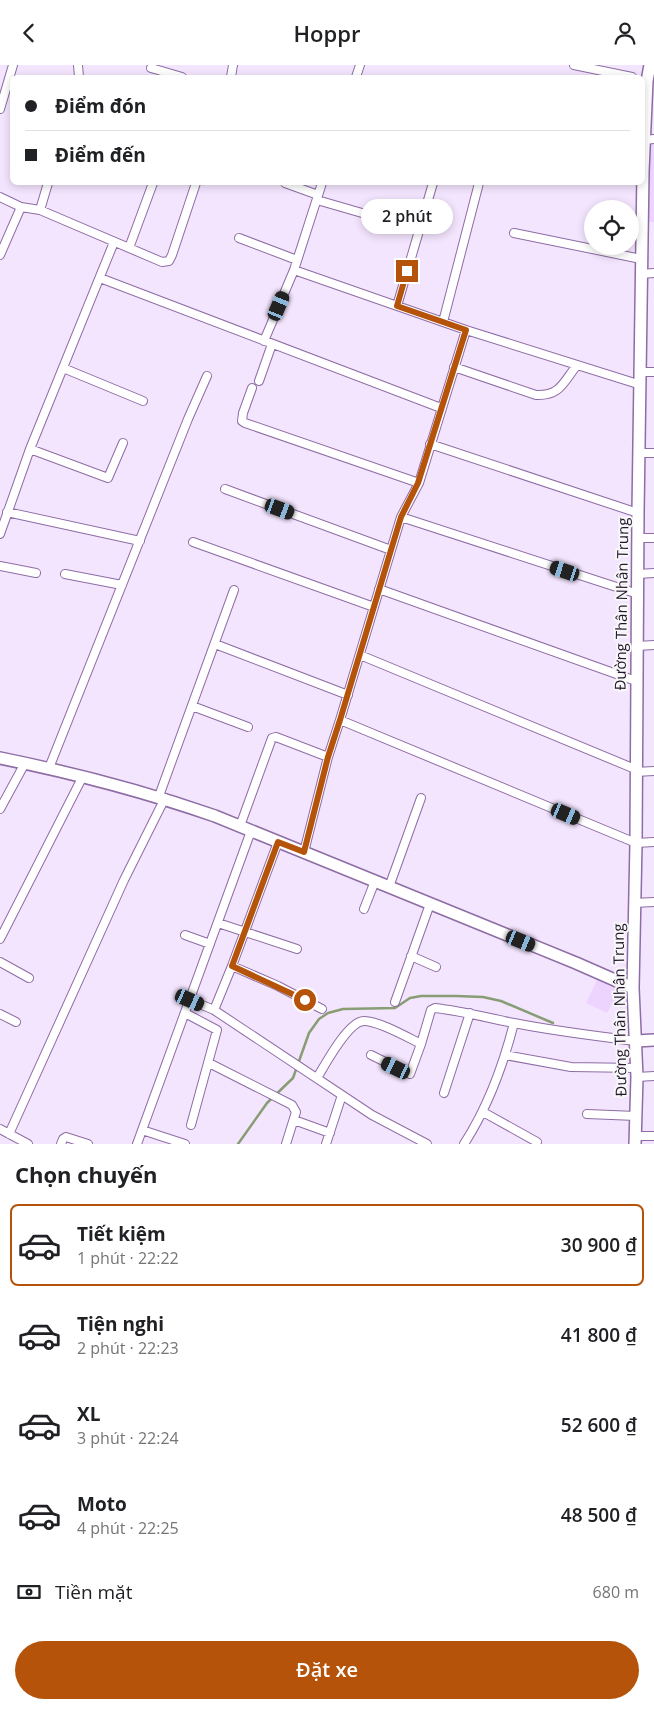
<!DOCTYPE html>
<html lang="vi">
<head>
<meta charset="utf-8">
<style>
  :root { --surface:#fff; --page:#f2f2f2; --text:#202124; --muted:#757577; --line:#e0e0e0; --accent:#b45309 }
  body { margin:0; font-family:"Open Sans",sans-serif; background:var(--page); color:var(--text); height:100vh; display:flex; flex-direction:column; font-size:19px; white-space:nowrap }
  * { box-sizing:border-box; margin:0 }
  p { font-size:16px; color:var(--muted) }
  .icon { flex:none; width:28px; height:28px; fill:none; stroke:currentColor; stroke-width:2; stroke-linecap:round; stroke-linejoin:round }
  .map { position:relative; height:1079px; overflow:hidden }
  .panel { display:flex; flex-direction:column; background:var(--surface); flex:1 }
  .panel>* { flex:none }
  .guide { position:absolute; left:10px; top:10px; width:635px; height:110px; border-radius:8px; box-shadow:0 2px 8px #0003; display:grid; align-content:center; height:110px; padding:0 15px; background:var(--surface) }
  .fabs { position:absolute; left:584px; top:135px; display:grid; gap:10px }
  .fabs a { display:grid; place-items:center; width:55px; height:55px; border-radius:50%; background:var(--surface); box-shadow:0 2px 8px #0003; font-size:25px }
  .end { position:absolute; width:22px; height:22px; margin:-11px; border:6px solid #b45309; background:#fff; box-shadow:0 0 0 2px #fff }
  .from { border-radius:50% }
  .bubble { position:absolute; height:35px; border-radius:18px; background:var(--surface); box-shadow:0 2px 8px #0003; font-size:16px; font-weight:600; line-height:35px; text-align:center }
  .car { position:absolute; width:15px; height:30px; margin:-15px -8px; border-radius:6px; box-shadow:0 0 4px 1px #0007; background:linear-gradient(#222 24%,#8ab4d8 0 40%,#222 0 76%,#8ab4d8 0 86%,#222 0) }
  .guide b { display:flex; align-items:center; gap:18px; height:48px; font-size:19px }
  .guide b+b { border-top:1px solid var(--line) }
  .guide i { width:12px; height:12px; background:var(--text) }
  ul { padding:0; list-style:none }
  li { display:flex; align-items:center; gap:15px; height:82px; margin:0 10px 8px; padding:0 5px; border:2px solid transparent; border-radius:8px }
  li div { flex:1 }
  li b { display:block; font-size:19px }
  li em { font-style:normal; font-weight:600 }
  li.active { border-color:var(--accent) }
  li>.icon { width:45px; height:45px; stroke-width:1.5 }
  h2 { padding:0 15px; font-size:22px; line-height:60px }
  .pay { display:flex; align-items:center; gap:12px; height:55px; padding:0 15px; font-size:19px }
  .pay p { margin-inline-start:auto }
  .button { display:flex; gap:10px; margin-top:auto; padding:10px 15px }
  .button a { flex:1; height:58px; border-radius:30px; background:var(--accent); color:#fff; font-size:20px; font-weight:600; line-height:58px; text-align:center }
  header { display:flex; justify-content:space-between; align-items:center; height:65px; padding:0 15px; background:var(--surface); font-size:22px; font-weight:600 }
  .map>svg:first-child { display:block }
  .built { fill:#ecd4fe }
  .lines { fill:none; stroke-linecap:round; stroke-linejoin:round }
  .stream { stroke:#889d73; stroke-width:2.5 }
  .street-casing { stroke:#8e6ca5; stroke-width:10 }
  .secondary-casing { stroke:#8e6ca5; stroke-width:14 }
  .street { stroke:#fff; stroke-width:8 }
  .secondary { stroke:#fff; stroke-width:11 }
  .route { stroke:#b45309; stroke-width:6 }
  .labels { text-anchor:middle; stroke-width:4; stroke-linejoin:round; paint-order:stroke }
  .street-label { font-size:15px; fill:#23152c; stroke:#f8f8f8 }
</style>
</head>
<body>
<header><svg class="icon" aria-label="back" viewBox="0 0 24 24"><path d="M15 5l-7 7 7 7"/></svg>Hoppr<svg class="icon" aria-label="person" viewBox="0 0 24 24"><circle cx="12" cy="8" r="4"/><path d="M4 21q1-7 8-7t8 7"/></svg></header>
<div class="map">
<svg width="654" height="1079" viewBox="0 0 654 1079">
  <rect width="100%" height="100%" fill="#f3e5fe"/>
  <path class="built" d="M 650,78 L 654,78 L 654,157 L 647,157 Z
    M 598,913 L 628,926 L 621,943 L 612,939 L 607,948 L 586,938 Z"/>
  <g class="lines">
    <path class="stream" d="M 238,1079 L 267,1038 L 293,1013 L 309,968 L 319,954 L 328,948 L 343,944 L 395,943 L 410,933 L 421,931 L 456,931 L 483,932 L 501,936 L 553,958"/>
    <g class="street-casing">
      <path id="street" d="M 78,0 L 79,12
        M 574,0 L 632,12
        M 151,3 L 182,12
        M 231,12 L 233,0
        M 356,12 L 360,0
        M 0,44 L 13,0
        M 645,75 L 654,74
        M 285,118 L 318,130
        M 0,132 L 21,142 L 40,145 L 162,197 L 169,196 L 172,190 L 196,118
        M 317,135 L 369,150
        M 40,145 L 48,118
        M 514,168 L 641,194
        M 239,173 L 297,195
        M 129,183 L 153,118
        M 0,190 L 21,142
        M 294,205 L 466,265 L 641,320
        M 641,209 L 654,208
        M 100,213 L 441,343
        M 397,241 L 433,118
        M 443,257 L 479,118
        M 264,276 L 294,205 L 322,118
        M 454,302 L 536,330 C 560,331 563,318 577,300
        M 63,303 L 143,336
        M 641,307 L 654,307
        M 259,316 L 272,279
        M 252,323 L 243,348 L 242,356 L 245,358 L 419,418
        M 430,379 L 638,448
        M 30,384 L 108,413 L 123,378
        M 639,388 L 654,388
        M 225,424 L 391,485
        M 7,447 L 140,476
        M 401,452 L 638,529
        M 0,469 L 30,384 L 114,177
        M 638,473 L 654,473
        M 193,477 L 374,542
        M 0,501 L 36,508
        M 65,509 L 122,520
        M 638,509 L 654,508
        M 379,524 L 636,616
        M 215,579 L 348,630
        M 637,581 L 654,580
        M 360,590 L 635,704
        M 192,641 L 248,662
        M 340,655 L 636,778 L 654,777
        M 49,703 L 188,354 L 207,311
        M 635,707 L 654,706
        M 159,731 L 234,525
        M 0,744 L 25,698
        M 240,761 L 272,673 L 276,672 L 328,692
        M 304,787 L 328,692 L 340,655 L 401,452 L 419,418 L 466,265
        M 389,822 L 421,733
        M 634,838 L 654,837
        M 364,844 L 375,816
        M 218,858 L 297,884
        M 185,870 L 210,879
        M 0,874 L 83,711
        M 411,891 L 436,902
        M 0,897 L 29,913
        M 232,901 L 278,921 L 322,944
        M 190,935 L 214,945 L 372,1050 L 427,1079
        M 395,937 L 430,839
        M 214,945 L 232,901 L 278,777
        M 185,948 L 217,965 L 191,1060
        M 0,949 L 16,957
        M 371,990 L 410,1009 L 421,979
        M 505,990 L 571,1002 L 637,1003
        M 209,998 L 292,1040 L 296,1047 L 286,1079
        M 637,1012 L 654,1011
        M 317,1013 C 325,1000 348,956 364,956 C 379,956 407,972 421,979 L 431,945 L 435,943 C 462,946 488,953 514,958 C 554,966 595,971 636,976
        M 444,1028 L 470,948
        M 483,1047 L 537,1077
        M 587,1049 L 636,1051
        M 294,1055 L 330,1068
        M 0,1064 L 28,1079
        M 142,1065 L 185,1079
        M 9,1069 L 124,815 L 165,733
        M 635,1071 L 654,1071
        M 61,1079 L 63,1074 L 66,1072 L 88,1079
        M 137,1079 L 251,766
        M 326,1079 L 342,1030
        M 464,1079 C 488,1042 503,1001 514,958"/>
    </g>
    <g class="secondary-casing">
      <path id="secondary" d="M 0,693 C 74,708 143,726 215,751 L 576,898 L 633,923
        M 636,976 L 654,975
        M 635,1079 L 637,1012 L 633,923 L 636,778 L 638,448 L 643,106 L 647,16 L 650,0"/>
    </g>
    <use href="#street" class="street"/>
    <use href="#secondary" class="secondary"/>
  </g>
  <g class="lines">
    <path class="route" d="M 305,935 L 232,901 L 278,777 L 304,787 L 328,692 L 340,655 L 391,485 L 401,452 L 418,418 L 466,265 L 397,241 L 407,206"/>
  </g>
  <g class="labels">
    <g class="street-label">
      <text transform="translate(622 539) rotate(-89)" y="5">Đường Thân Nhân Trung</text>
      <text transform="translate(620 945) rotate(-91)" y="5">Đường Thân Nhân Trung</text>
    </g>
  </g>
</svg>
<div class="fabs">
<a><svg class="icon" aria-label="locate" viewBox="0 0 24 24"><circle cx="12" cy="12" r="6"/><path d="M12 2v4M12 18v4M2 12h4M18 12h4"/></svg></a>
</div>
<i class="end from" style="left:305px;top:935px"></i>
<i class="end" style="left:407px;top:206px"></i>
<div class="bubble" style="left:361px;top:134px;width:92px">2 phút</div>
<i class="car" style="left:279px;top:241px;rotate:23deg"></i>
<i class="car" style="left:280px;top:444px;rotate:110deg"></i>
<i class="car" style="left:565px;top:506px;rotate:288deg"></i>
<i class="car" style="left:566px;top:749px;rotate:113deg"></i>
<i class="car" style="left:521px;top:876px;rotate:112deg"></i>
<i class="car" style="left:190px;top:935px;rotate:114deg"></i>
<i class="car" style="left:396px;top:1003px;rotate:296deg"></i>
<div class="guide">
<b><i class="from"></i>Điểm đón</b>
<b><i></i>Điểm đến</b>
</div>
</div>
<section class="panel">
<h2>Chọn chuyến</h2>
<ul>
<li class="active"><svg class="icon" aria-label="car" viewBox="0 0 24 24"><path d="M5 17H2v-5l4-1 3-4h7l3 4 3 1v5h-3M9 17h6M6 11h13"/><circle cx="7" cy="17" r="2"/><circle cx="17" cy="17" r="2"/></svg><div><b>Tiết kiệm</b><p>1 phút · 22:22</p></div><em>30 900 ₫</em></li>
<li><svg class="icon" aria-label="car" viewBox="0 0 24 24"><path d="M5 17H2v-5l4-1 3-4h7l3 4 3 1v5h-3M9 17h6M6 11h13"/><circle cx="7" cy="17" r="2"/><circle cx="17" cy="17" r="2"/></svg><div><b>Tiện nghi</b><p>2 phút · 22:23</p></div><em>41 800 ₫</em></li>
<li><svg class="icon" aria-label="car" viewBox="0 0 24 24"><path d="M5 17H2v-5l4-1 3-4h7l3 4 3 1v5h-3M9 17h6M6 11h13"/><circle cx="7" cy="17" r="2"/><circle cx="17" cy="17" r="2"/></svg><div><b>XL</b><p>3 phút · 22:24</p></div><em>52 600 ₫</em></li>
<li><svg class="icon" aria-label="car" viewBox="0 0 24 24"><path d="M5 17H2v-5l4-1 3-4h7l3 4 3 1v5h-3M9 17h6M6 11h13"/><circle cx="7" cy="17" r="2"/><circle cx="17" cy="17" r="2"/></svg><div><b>Moto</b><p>4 phút · 22:25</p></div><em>48 500 ₫</em></li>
</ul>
<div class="pay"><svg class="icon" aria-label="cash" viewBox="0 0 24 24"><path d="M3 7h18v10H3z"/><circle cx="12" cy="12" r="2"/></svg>Tiền mặt<p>680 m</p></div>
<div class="button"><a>Đặt xe</a></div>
</section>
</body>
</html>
